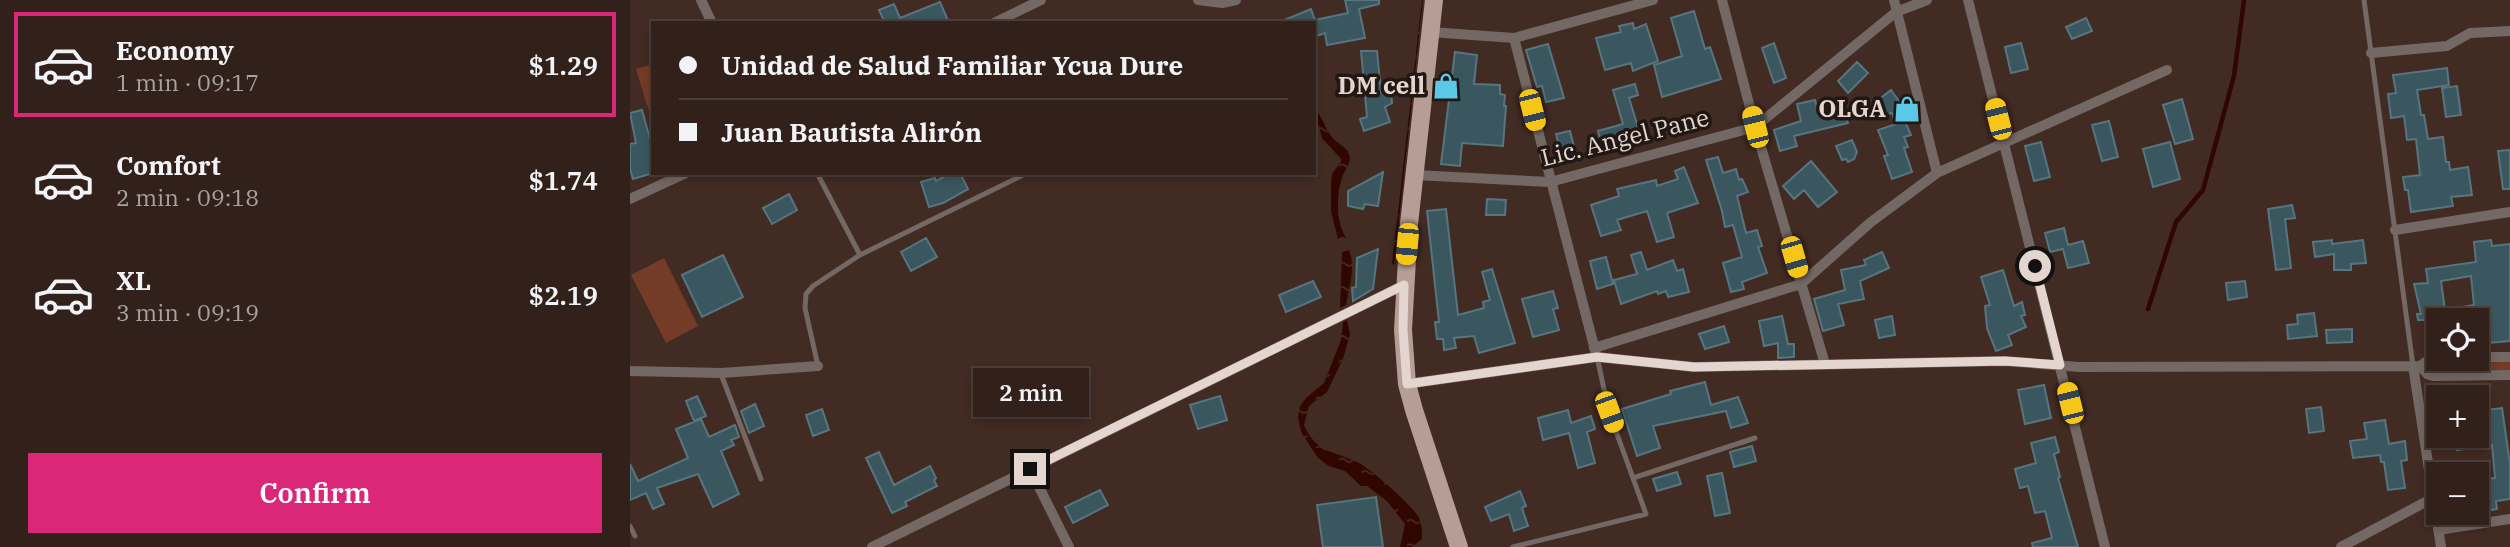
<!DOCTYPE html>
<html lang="en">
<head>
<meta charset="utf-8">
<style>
  :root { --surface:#32201a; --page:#3a2823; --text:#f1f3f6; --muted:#a8a3a2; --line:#4d3e39; --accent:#db2777 }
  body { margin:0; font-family:"IBM Plex Serif",serif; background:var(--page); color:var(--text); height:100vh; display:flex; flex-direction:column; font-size:26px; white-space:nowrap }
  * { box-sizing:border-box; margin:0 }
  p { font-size:23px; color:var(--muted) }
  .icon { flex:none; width:38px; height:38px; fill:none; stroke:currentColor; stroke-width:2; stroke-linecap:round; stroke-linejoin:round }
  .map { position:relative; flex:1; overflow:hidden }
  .details { display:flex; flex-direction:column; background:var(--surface); width:630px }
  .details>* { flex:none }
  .top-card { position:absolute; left:21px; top:21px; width:665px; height:154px; border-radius:0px; box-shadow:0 4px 10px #0003,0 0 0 2px var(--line); display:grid; align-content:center; height:154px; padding:0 28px; background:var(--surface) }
  .tools { position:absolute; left:1796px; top:308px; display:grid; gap:14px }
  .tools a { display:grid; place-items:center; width:63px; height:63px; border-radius:0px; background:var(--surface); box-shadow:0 4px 10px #0003,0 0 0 2px var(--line); font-size:35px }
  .end { position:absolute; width:32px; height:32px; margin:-16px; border:9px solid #e4d5cf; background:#111; box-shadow:0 0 0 4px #111 }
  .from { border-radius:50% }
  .bubble { position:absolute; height:49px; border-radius:0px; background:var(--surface); box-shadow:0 4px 10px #0003,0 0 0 2px var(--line); font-size:23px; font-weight:600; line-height:49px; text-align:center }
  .car { position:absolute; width:21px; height:42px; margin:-21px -10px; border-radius:9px; box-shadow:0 0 5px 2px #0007; background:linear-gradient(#f5c518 24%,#345 0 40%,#f5c518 0 76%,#345 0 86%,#f5c518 0) }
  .top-card b { display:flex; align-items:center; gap:24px; height:66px; font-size:26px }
  .top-card b+b { border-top:2px solid var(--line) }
  .top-card i { width:18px; height:18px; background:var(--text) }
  ul { padding:12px 0 0; list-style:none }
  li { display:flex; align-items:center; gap:21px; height:105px; margin:0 14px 10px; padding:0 14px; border:4px solid transparent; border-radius:0px }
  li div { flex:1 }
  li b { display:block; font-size:26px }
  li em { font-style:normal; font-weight:600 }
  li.on { border-color:var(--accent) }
  li>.icon { width:63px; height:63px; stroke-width:1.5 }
  .primary-button { display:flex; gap:14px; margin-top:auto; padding:14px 28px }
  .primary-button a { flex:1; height:80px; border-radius:0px; background:var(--accent); color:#fff; font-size:28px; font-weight:600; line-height:80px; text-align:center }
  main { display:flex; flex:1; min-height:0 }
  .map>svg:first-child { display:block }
  .grass { fill:url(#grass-tufts) }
  .pitch { fill:#743b26 }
  .water { fill:url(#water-ripples) }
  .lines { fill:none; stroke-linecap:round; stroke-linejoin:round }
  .stream { stroke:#2f0600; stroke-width:4.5 }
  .building { fill:#3a5760; stroke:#57757f; stroke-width:2; fill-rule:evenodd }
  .lane { stroke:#746864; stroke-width:5 }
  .street { stroke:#746864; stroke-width:10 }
  .primary { stroke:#b69d95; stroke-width:18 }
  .route { stroke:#e4d5cf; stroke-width:9 }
  .labels { text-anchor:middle; stroke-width:7; stroke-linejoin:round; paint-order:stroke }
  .poi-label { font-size:24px; font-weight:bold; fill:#e4d5cf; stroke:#211713; text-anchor:end }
  .street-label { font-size:24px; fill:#e4d5cf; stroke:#211713 }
</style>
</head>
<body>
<main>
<section class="details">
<ul>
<li class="on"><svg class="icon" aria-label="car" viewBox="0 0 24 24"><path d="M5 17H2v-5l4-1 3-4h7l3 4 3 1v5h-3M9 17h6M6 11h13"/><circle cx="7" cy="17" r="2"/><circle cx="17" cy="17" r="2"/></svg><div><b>Economy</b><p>1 min · 09:17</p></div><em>$1.29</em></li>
<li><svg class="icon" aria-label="car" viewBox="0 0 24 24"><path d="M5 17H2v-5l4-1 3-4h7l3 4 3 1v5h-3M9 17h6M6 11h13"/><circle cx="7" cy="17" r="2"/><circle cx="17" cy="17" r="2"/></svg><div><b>Comfort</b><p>2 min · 09:18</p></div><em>$1.74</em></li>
<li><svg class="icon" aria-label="car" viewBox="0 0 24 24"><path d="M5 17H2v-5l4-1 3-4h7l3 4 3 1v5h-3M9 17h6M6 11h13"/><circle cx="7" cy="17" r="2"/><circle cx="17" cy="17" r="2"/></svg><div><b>XL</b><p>3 min · 09:19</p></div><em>$2.19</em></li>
</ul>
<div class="primary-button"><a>Confirm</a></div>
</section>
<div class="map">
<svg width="1880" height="547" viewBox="0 0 1880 547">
  <defs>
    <pattern id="grass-tufts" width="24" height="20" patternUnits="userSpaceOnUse" patternTransform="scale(1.75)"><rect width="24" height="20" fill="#743b26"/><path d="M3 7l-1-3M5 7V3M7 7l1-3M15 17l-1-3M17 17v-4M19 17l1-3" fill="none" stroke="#885644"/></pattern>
    <pattern id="water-ripples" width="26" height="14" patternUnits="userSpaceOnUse" patternTransform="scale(1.75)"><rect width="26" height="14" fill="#2f0600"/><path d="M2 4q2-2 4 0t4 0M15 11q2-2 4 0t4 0" fill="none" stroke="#4d2924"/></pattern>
  </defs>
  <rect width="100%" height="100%" fill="#422b23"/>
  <path class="grass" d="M 1880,362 L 1880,370 L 1804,370 L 1801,367 L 1804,363 Z"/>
  <path class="pitch" d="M 23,64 L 23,125 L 6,69 Z
    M 34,258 L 68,326 L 36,343 L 1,275 Z"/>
  <path class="water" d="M 792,0 L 793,0 L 764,265 L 762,265 Z
    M 684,113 L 688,113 C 694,121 696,130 702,137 C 708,145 719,147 720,158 C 720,165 714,171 712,178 C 706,196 706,221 716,238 L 708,239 L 701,211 L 701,184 L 702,174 L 712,160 L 692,138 L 689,126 L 684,122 Z
    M 719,250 C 726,268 719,287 716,305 L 710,308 L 712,252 Z
    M 717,320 L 720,334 L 713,359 L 697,392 L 679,406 L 674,425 C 686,454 706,451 729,463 C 742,470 782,505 789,518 C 792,524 792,531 792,539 L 782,547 L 770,547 L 775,524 L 757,501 L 737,486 L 731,486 L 715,471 L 699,466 L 688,458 L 671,432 L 668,417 L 670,406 L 676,398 L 694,383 L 711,340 L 713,322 Z"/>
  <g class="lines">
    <path class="stream" d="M 1518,309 L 1546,222 L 1573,190 L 1604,76 L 1614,0"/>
  </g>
  <path class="building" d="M 715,0 L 749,0 L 749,4 L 729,9 L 735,38 L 697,45 L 695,33 L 684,37 L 684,23 L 647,23 L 681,9 L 685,20 L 718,13 Z
    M 310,2 L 319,23 L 255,23 L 249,10 L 264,4 L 270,18 Z
    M 1064,11 L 1075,49 L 1080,47 L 1091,79 L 1032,97 L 1024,65 L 1052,56 L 1041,18 Z
    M 1456,18 L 1462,31 L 1442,39 L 1436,27 Z
    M 1003,23 L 1004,29 L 1016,24 L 1028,61 L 1003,71 L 1001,63 L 975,70 L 966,38 L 991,32 L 989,26 Z
    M 1144,43 L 1156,78 L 1144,83 L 1132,48 Z
    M 1391,43 L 1398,69 L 1381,73 L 1375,47 Z
    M 918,44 L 934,98 L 916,102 L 912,86 L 907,87 L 896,50 Z
    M 731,51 L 747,51 L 751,92 L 761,90 L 762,103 L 755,107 L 760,122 L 734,131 L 730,119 L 737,117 Z
    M 825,52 L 847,55 L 844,84 L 870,85 L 870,94 L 875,95 L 874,106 L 876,106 L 873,146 L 832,143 L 830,166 L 811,164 Z
    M 1227,62 L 1238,73 L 1218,93 L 1208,81 Z
    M 1817,68 L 1819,85 L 1787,90 L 1791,115 L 1794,115 L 1798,139 L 1813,137 L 1816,162 L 1819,162 L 1820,170 L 1838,167 L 1842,195 L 1821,197 L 1823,206 L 1781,212 L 1778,190 L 1775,190 L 1773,177 L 1790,175 L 1786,139 L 1777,140 L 1774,116 L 1761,118 L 1758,94 L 1766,93 L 1763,75 Z
    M 1005,84 L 1008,95 L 999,98 L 1012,140 L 973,150 L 968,131 L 993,124 L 983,90 Z
    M 1827,86 L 1831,115 L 1816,117 L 1812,88 Z
    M 1261,90 L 1271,104 L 1268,106 L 1281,135 L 1274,137 L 1278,147 L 1274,148 L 1282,172 L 1262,179 L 1254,156 L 1258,155 L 1248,130 L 1266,124 L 1262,113 L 1239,119 L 1233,112 Z
    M 1552,99 L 1563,139 L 1545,144 L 1533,105 Z
    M 1185,100 L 1189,116 L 1213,108 L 1218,123 L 1164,136 L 1167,146 L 1150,151 L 1144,130 L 1171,121 L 1167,104 Z
    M 12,110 L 20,139 L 23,138 L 23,173 L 3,179 L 0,169 L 0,144 L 6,143 L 0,113 Z
    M 1479,121 L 1488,157 L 1472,161 L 1462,125 Z
    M 940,131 L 946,155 L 932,158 L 926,134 Z
    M 1222,140 L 1227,152 L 1224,159 L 1218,162 L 1216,159 L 1212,160 L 1206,146 Z
    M 1411,142 L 1420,177 L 1404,181 L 1395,146 Z
    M 1540,142 L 1550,179 L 1523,187 L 1513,149 Z
    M 1880,150 L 1880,189 L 1873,189 L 1868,151 Z
    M 1088,157 L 1093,173 L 1106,169 L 1109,180 L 1112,179 L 1118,192 L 1107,196 L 1116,233 L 1127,230 L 1132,246 L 1128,247 L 1137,273 L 1112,282 L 1114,289 L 1101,292 L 1093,263 L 1112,257 L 1103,225 L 1095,227 L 1092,211 L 1076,160 Z
    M 1181,161 L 1207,192 L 1188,207 L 1174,190 L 1164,199 L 1153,186 Z
    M 1054,167 L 1068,203 L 1037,213 L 1044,237 L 1027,242 L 1017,211 L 987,220 L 991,230 L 971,236 L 961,205 L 989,196 L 987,189 L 1026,180 L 1027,186 L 1048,179 L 1045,171 Z
    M 753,172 L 748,206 L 735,204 L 733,209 L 718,206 L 718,191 Z
    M 321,173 L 330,173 L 338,189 L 313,203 L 299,207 L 291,182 L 305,178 L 306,181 Z
    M 159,194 L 167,210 L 142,224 L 133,208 Z
    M 857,199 L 876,200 L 875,215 L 856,215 Z
    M 1662,205 L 1665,218 L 1655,219 L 1661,268 L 1646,270 L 1638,209 Z
    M 816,209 L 828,315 L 854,308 L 853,302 L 860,300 L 852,272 L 862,269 L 885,343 L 849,353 L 844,336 L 824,338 L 826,348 L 814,350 L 813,339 L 807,339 L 805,322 L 809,322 L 797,211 Z
    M 1434,228 L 1438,245 L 1453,241 L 1459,263 L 1438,268 L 1433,249 L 1420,252 L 1415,233 Z
    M 296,238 L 307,257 L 281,271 L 271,252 Z
    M 1702,240 L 1702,244 L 1733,240 L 1736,263 L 1721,264 L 1721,270 L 1704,270 L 1704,254 L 1685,257 L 1683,242 Z
    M 1861,240 L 1862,246 L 1880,244 L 1880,341 L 1848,344 L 1845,317 L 1825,320 L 1788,320 L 1787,314 L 1791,314 L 1784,284 L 1798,283 L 1796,269 L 1846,262 L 1844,242 ZM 1841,276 L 1844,305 L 1815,310 L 1811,281 Z
    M 748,249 L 743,289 L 723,301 L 722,288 L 726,287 L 727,258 Z
    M 1011,252 L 1017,270 L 1043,260 L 1047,271 L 1053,269 L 1059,292 L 1038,297 L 1036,291 L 1028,294 L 1027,291 L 991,304 L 984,280 L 1007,274 L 1001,255 Z
    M 1252,252 L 1259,268 L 1230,281 L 1234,299 L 1208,304 L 1214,325 L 1193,331 L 1184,299 L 1215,290 L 1211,270 L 1236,265 L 1234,260 Z
    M 93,255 L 113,297 L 72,317 L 52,275 Z
    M 976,257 L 983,284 L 967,289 L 960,261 Z
    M 1373,270 L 1384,306 L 1392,302 L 1395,315 L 1391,316 L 1396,327 L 1378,335 L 1382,345 L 1366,351 L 1357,328 L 1355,306 L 1360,305 L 1351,277 Z
    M 683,281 L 691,297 L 656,312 L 649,295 Z
    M 1615,281 L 1617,297 L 1598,300 L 1596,283 Z
    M 923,291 L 928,308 L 923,309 L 929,330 L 903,337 L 892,299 Z
    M 1684,313 L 1687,336 L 1658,339 L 1657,325 L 1668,324 L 1667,315 Z
    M 1152,316 L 1158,344 L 1164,344 L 1164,357 L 1148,358 L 1148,343 L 1134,346 L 1129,321 Z
    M 1262,316 L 1265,335 L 1249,338 L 1245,320 Z
    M 1094,326 L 1099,342 L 1075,349 L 1069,334 Z
    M 1722,329 L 1722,342 L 1697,343 L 1696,330 Z
    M 1075,382 L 1081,405 L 1108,397 L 1118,423 L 1101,428 L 1096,411 L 1023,426 L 1030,448 L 1007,456 L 992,409 L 1041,394 L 1040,391 Z
    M 1414,385 L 1421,418 L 1395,424 L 1388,390 Z
    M 1846,387 L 1853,387 L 1856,410 L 1872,408 L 1880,464 L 1880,499 L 1866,501 L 1867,509 L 1855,511 L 1852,491 L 1846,492 L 1846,480 L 1865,478 L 1862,445 L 1827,450 L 1825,436 L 1846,436 Z
    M 67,396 L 76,416 L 64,421 L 56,401 Z
    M 590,396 L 597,420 L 568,429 L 560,405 Z
    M 125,404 L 134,426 L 119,433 L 111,411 Z
    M 1691,407 L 1694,431 L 1679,433 L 1676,409 Z
    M 192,409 L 199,430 L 183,436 L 176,415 Z
    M 938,410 L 941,423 L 961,416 L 965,429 L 957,432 L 965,463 L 948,468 L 939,433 L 913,440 L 908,418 Z
    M 71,419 L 79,437 L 105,425 L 109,437 L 101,440 L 104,445 L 91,451 L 109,494 L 83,507 L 68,474 L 27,488 L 34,504 L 23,509 L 16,493 L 0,500 L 0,464 L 8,481 L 58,458 L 46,429 Z
    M 1755,420 L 1759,444 L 1775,441 L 1777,460 L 1771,461 L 1775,488 L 1758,490 L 1754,462 L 1751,462 L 1750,455 L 1723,458 L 1720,441 L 1737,439 L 1734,423 Z
    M 1425,437 L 1429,452 L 1424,454 L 1430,477 L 1428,478 L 1448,547 L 1403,547 L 1402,543 L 1422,538 L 1415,511 L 1405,513 L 1398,486 L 1390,488 L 1385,469 L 1406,463 L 1401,443 Z
    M 1122,446 L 1126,461 L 1104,467 L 1100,452 Z
    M 249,452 L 264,485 L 300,466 L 306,478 L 304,480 L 307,486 L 275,502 L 277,506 L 262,513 L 236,458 Z
    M 1047,472 L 1051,484 L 1027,491 L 1023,479 Z
    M 1092,473 L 1100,513 L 1085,516 L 1077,476 Z
    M 470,490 L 478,505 L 443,523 L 435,507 Z
    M 890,491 L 896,506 L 892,508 L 898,526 L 884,531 L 879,514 L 861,521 L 855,507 Z
    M 746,497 L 753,547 L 693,547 L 687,505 Z"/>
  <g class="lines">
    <path class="lane" d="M 1734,0 L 1783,366
      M 187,173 L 230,255
      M 188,366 L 175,308 L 176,294 L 183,286 L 230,255 L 397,173
      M 91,374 L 131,479
      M 1003,478 L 1125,438
      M 0,526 L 5,536
      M 883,547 L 1016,514 L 979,412 L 967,357"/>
    <path class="street" d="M 71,0 L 82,23
      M 568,0 L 592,3 L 606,0
      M 1092,0 L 1125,127 L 1195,364
      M 1264,0 L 1307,173
      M 1338,0 L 1475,547
      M 364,23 L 411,0
      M 800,32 L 884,38 L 1023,0
      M 884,38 L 966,354
      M 1741,53 L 1817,46 L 1840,33 L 1880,31
      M 785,175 L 920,182 L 1125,127 L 1266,12 L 1297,0
      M 0,199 L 56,173
      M 1765,230 L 1880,212
      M 964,348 L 1171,284 L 1241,222 L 1307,173 L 1537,70
      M 1846,357 L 1880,357
      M 1783,366 L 1811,547
      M 1790,366 L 1797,374 L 1803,376 L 1880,375
      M 0,371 L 91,373 L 188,366
      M 777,384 L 967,357 L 1064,367 L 1375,361 L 1449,367 L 1790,366 L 1801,358 L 1808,358
      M 400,469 L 439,547
      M 1808,530 L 1880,519
      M 242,547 L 774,285
      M 1711,547 L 1803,498"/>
    <path class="primary" d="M 804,0 L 779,224 L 773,330 L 777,384 L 784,410 L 829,547"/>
  </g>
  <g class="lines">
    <path class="route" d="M 400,469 L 774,285 L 773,330 L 777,384 L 967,357 L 1064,367 L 1375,361 L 1430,365 L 1405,266"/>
  </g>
  <defs>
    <g id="shop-bare" transform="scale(2.1)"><path d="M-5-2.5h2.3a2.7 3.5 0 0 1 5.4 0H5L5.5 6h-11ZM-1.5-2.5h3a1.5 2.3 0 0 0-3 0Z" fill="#5bc8e7" stroke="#211713" stroke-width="2.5" paint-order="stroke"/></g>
  </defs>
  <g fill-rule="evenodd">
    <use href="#shop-bare" x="816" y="86"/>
    <use href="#shop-bare" x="1277" y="109"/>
  </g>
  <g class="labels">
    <g class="poi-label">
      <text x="795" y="94">DM cell</text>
      <text x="1256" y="117">OLGA</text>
    </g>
    <g class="street-label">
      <text transform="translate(995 138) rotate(-14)" y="8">Lic. Angel Pane</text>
    </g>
  </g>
</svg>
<div class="tools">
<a><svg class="icon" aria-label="locate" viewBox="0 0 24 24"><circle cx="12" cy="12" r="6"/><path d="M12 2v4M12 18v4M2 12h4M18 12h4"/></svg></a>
<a>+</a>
<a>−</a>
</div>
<i class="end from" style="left:1405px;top:266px"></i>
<i class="end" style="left:400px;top:469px"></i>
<div class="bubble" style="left:343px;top:368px;width:116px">2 min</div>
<i class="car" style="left:902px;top:110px;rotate:166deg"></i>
<i class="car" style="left:1368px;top:119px;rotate:346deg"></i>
<i class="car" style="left:1125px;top:127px;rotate:346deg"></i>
<i class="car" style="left:777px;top:244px;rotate:185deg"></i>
<i class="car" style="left:1164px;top:257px;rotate:164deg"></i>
<i class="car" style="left:1440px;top:403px;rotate:346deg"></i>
<i class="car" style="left:979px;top:412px;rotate:160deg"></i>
<div class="top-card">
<b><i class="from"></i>Unidad de Salud Familiar Ycua Dure</b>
<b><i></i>Juan Bautista Alirón</b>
</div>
</div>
</main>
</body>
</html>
